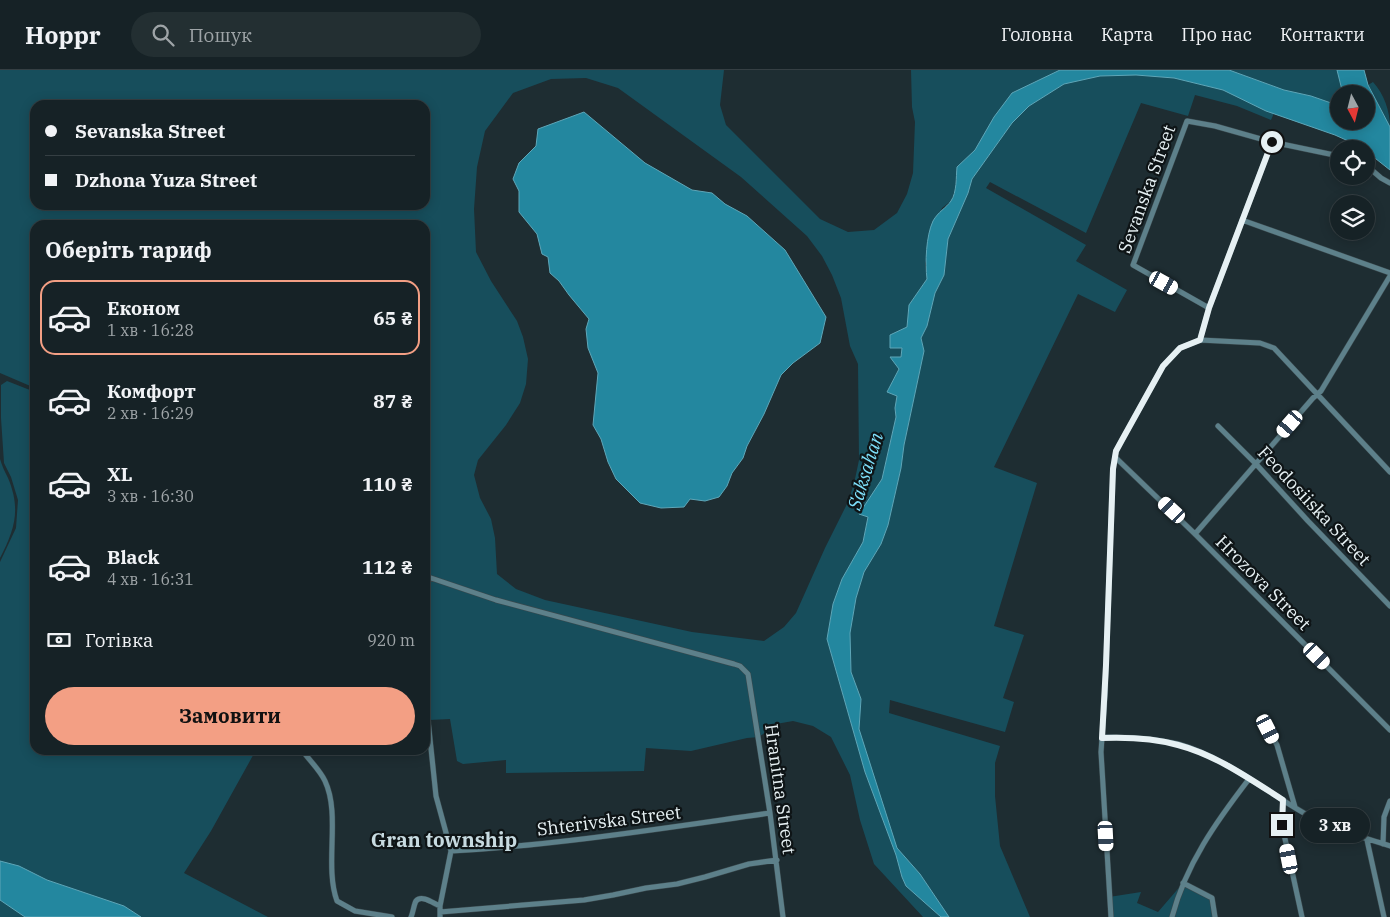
<!DOCTYPE html>
<html lang="uk">
<head>
<meta charset="utf-8">
<style>
  :root { --surface:#162226; --page:#232f32; --text:#f1f3f6; --muted:#9ea4a7; --line:#353f43; --accent:#f39f84 }
  body { margin:0; font-family:"IBM Plex Serif",serif; background:var(--page); color:var(--text); height:100vh; display:flex; flex-direction:column; font-size:19px; white-space:nowrap }
  * { box-sizing:border-box; margin:0 }
  p { font-size:16px; color:var(--muted) }
  .icon { flex:none; width:28px; height:28px; fill:none; stroke:currentColor; stroke-width:2; stroke-linecap:round; stroke-linejoin:round }
  .map { position:relative; flex:1; overflow:hidden }
  .sheet { position:absolute; left:30px; top:150px; width:400px; height:535px; display:flex; flex-direction:column; background:var(--surface); border-radius:15px; box-shadow:0 2px 12px #0003,0 0 0 1px var(--line) }
  .sheet>* { flex:none }
  .top-card { position:absolute; left:30px; top:30px; width:400px; height:110px; border-radius:15px; box-shadow:0 2px 12px #0003,0 0 0 1px var(--line); display:grid; align-content:center; height:110px; padding:0 15px; background:var(--surface) }
  .needle { width:32px; rotate:173deg }
  .tools { position:absolute; left:1330px; top:15px; display:grid; gap:10px }
  .tools a { display:grid; place-items:center; width:45px; height:45px; border-radius:50%; background:var(--surface); box-shadow:0 2px 12px #0003,0 0 0 1px var(--line); font-size:25px }
  .end { position:absolute; width:22px; height:22px; margin:-11px; border:6px solid #e6f0f3; background:#111; box-shadow:0 0 0 2px #111 }
  .from { border-radius:50% }
  .bubble { position:absolute; height:35px; border-radius:18px; background:var(--surface); box-shadow:0 2px 12px #0003,0 0 0 1px var(--line); font-size:16px; font-weight:700; line-height:35px; text-align:center }
  .car { position:absolute; width:15px; height:30px; margin:-15px -8px; border-radius:6px; box-shadow:0 0 4px 1px #0007; background:linear-gradient(#fff 24%,#345 0 40%,#fff 0 76%,#345 0 86%,#fff 0) }
  .top-card b { display:flex; align-items:center; gap:18px; height:48px; font-size:19px }
  .top-card b+b { border-top:1px solid var(--line) }
  .top-card i { width:12px; height:12px; background:var(--text) }
  ul { padding:0; list-style:none }
  li { display:flex; align-items:center; gap:15px; height:75px; margin:0 10px 8px; padding:0 5px; border:2px solid transparent; border-radius:15px }
  li div { flex:1 }
  li b { display:block; font-size:19px }
  li em { font-style:normal; font-weight:700 }
  li.current { border-color:var(--accent) }
  li>.icon { width:45px; height:45px; stroke-width:1.5 }
  h2 { padding:0 15px; font-size:22px; line-height:60px }
  .pay { display:flex; align-items:center; gap:12px; height:55px; padding:0 15px; font-size:19px }
  .pay p { margin-inline-start:auto }
  .action { display:flex; gap:10px; margin-top:auto; padding:10px 15px }
  .action a { flex:1; height:58px; border-radius:30px; background:var(--accent); color:#111; font-size:20px; font-weight:700; line-height:58px; text-align:center }
  header { display:flex; align-items:center; gap:30px; box-sizing:border-box; height:70px; padding:0 25px; background:var(--surface); border-bottom:1px solid var(--line) }
  header strong { font-size:24px }
  nav { display:flex; gap:28px; margin-inline-start:auto; font-size:18px }
  .search { width:350px; height:45px; background:var(--page); display:flex; align-items:center; gap:12px; box-sizing:border-box; padding:0 18px; border-radius:28px; color:var(--muted); font-size:19px }
  .map>svg:first-child { display:block }
  .green { fill:#174e5c; fill-rule:evenodd }
  .water { fill:#23879f; stroke:#5ea6b8 }
  .lines { fill:none; stroke-linecap:round; stroke-linejoin:round }
  .minor-casing { stroke:#3a484d; stroke-width:6 }
  .minor { stroke:#5d808a; stroke-width:5 }
  .route { stroke:#e6f0f3; stroke-width:6 }
  .labels { text-anchor:middle; stroke-width:4.5; stroke-linejoin:round; paint-order:stroke }
  .street-label { font-size:18px; fill:#e6f0f3; stroke:#0e1416 }
  .water-label { font-size:19px; font-style:italic; fill:#7edffa; stroke:#0e1416 }
  .quarter-label { font-size:20px; font-weight:bold; fill:#c7dae0; stroke:#0e1416 }
</style>
</head>
<body>
<header>
<strong>Hoppr</strong>
<div class="search"><svg class="icon" aria-label="search" viewBox="0 0 24 24"><circle cx="10" cy="10" r="6"/><path d="M15 15l6 6"/></svg>Пошук</div>
<nav><a>Головна</a><a>Карта</a><a>Про нас</a><a>Контакти</a></nav>
</header>
<div class="map">
<svg width="1390" height="847" viewBox="0 0 1390 847">
  <rect width="100%" height="100%" fill="#1e2d32"/>
  <path class="green" d="M 0,0 L 724,0 L 720,35 L 726,55 L 820,149 L 848,162 L 874,160 L 897,143 L 907,124 L 913,103 L 915,52 L 912,37 L 911,0 L 1060,0 L 1012,23 L 975,80 L 957,97 L 955,120 L 951,131 L 942,138 L 925,194 L 927,209 L 909,235 L 907,257 L 901,287 L 891,287 L 899,299 L 887,322 L 897,325 L 895,338 L 896,347 L 882,409 L 860,443 L 868,447 L 863,472 L 842,509 L 833,534 L 827,569 L 865,702 L 896,785 L 902,807 L 906,816 L 941,847 L 923,847 L 874,794 L 860,750 L 850,705 L 831,667 L 813,656 L 793,651 L 776,654 L 759,667 L 747,668 L 691,681 L 646,678 L 644,701 L 506,703 L 506,690 L 463,694 L 457,691 L 450,649 L 429,650 L 425,621 L 425,155 L 35,155 L 35,318 L 0,303 ZM 586,8 L 618,18 L 741,107 L 807,166 L 822,186 L 832,205 L 841,228 L 850,276 L 858,294 L 859,390 L 855,409 L 849,430 L 825,478 L 796,543 L 784,557 L 764,571 L 692,562 L 545,530 L 516,519 L 497,504 L 495,468 L 491,449 L 480,428 L 474,405 L 478,390 L 506,355 L 520,333 L 526,314 L 528,289 L 523,267 L 517,251 L 491,211 L 476,182 L 474,139 L 477,97 L 485,61 L 513,23 L 551,9 ZM 35,35 L 425,35 L 425,135 L 35,135 Z
    M 1229,0 L 1337,0 L 1343,24 L 1339,24 L 1339,32 L 1334,34 L 1311,26 L 1284,20 Z
    M 1136,5 L 1174,8 L 1223,20 L 1274,43 L 1271,50 L 1237,36 L 1195,25 L 1188,46 L 1141,33 L 1086,163 L 990,112 L 986,118 L 1086,175 L 1076,191 L 1127,220 L 1115,242 L 1078,224 L 994,397 L 1037,413 L 994,556 L 1024,565 L 1003,628 L 1014,632 L 1005,662 L 890,630 L 889,643 L 1000,676 L 995,693 L 995,726 L 1000,776 L 1030,847 L 949,847 L 920,804 L 897,778 L 858,659 L 861,630 L 851,602 L 850,563 L 856,528 L 864,502 L 881,474 L 888,455 L 901,398 L 904,375 L 924,281 L 921,268 L 927,256 L 935,223 L 944,205 L 948,169 L 968,123 L 972,109 L 1012,53 L 1029,36 L 1064,14 L 1100,6 Z
    M 1373,12 C 1384,24 1390,41 1390,57 L 1368,15 Z
    M 7,311 L 35,322 L 35,680 L 256,680 L 211,761 L 184,803 L 268,847 L 141,847 L 124,836 L 47,810 L 18,796 L 9,794 L 0,803 L 0,492 L 16,458 L 18,430 L 11,407 L 4,393 L 1,348 L 1,315 Z
    M 0,389 C 2,396 5,402 8,408 C 21,439 15,459 0,488 Z
    M 1183,813 L 1212,828 L 1215,847 L 1111,847 L 1109,827 L 1141,822 L 1137,833 L 1158,842 Z
    M 0,830 L 22,844 L 25,847 L 0,847 Z"/>
  <path class="water" d="M 1060,0 L 1229,0 L 1284,20 L 1311,26 L 1334,34 L 1339,32 L 1339,51 L 1366,51 L 1366,24 L 1343,24 L 1337,0 L 1364,0 L 1368,15 L 1390,57 L 1390,100 L 1366,81 L 1366,79 L 1335,65 L 1266,41 L 1223,20 L 1174,8 L 1136,5 L 1100,6 L 1064,14 L 1029,36 L 1012,53 L 972,109 L 968,123 L 948,169 L 944,205 L 935,223 L 927,256 L 921,268 L 924,281 L 904,375 L 901,398 L 888,455 L 881,474 L 864,502 L 856,528 L 850,563 L 851,602 L 861,629 L 859,659 L 897,778 L 920,804 L 949,847 L 941,847 L 906,816 L 902,807 L 896,785 L 865,702 L 827,569 L 833,534 L 842,509 L 863,472 L 868,447 L 859,444 L 882,409 L 896,347 L 895,338 L 897,326 L 887,322 L 899,299 L 890,287 L 901,287 L 902,278 L 890,278 L 890,265 L 907,257 L 909,235 L 927,209 C 925,193 926,166 933,151 C 938,142 946,138 951,131 C 957,122 956,107 957,97 L 975,80 L 994,47 L 1012,23 Z
    M 584,42 L 645,93 L 692,120 L 712,123 L 725,134 L 747,146 L 785,180 L 826,247 L 820,273 L 793,293 L 781,305 L 764,344 L 747,376 L 743,388 L 732,403 L 727,416 L 719,427 L 705,431 L 690,429 L 684,437 L 661,438 L 640,433 L 616,409 L 608,392 L 601,369 L 593,355 L 598,303 L 588,278 L 586,259 L 589,249 L 569,225 L 559,211 L 550,203 L 548,187 L 542,184 L 537,164 L 519,142 L 519,121 L 513,109 L 519,93 L 536,76 L 538,59 Z
    M 0,791 L 19,796 L 47,810 L 124,836 L 141,847 L 25,847 L 0,830 Z"/>
  <g class="lines">
    <g class="minor-casing">
      <path id="minor" d="M 1366,95 L 1381,108 L 1390,113
        M 1242,150 L 1390,203
        M 1209,238 L 1133,195 L 1187,51 L 1215,56 L 1272,72 L 1339,86
        M 1200,270 L 1260,273 L 1274,278 L 1390,402
        M 1218,356 L 1256,394 L 1308,451 L 1390,536
        M 1115,387 L 1195,464 L 1390,660
        M 1195,464 L 1313,328 L 1321,321 L 1390,206
        M 425,510 L 431,508 L 496,530 L 734,594 L 740,596 L 748,604 L 770,743 L 783,847
        M 425,621 L 436,726 L 451,781 L 440,836 L 440,847
        M 1268,659 L 1277,675 L 1295,737
        M 1102,667 C 1128,667 1153,668 1178,674 C 1227,688 1267,723 1311,747 C 1336,761 1363,767 1390,776
        M 302,680 C 309,690 320,700 325,711 C 341,745 324,795 337,831 L 355,841 L 392,847
        M 1283,730 L 1282,755 L 1302,847
        M 1367,770 L 1384,847
        M 1383,774 L 1384,747 L 1390,731
        M 451,781 C 558,775 664,758 770,743
        M 1183,813 L 1212,828 L 1215,847
        M 440,842 L 584,830 L 613,825 L 646,818 L 677,814 L 705,807 L 749,794 L 777,790
        M 411,847 C 413,843 414,834 416,831 C 422,824 434,834 440,836
        M 1111,847 L 1101,682 L 1105,625 L 1113,399 L 1116,381 L 1122,370 L 1163,296 L 1180,278 L 1200,270 L 1209,238 L 1272,72
        M 1172,847 C 1186,794 1216,752 1249,709"/>
    </g>
    <use href="#minor" class="minor"/>
  </g>
  <g class="lines">
    <path class="route" d="M 1272,72 L 1209,238 L 1200,270 L 1180,278 L 1163,296 L 1122,370 L 1116,381 L 1113,399 L 1106,595 L 1102,668 C 1128,667 1153,668 1178,675 C 1216,685 1250,709 1283,730 L 1282,755"/>
  </g>
  <g class="labels">
    <g class="street-label">
      <text transform="translate(1147 119) rotate(-70)" y="6">Sevanska Street</text>
      <text transform="translate(1314 436) rotate(47)" y="6">Feodosiiska Street</text>
      <text transform="translate(1263 513) rotate(45)" y="6">Hrozova Street</text>
      <text transform="translate(780 719) rotate(82)" y="6">Hranitna Street</text>
      <text transform="translate(609 751) rotate(-7)" y="6">Shterivska Street</text>
    </g>
    <g class="water-label">
      <text transform="translate(865 401) rotate(-73)" y="7">Saksahan</text>
    </g>
    <g class="quarter-label">
      <text x="444" y="777">Gran township</text>
    </g>
  </g>
</svg>
<div class="tools">
<a><svg class="needle" viewBox="-14 -14 28 28"><path d="M0-13l5 13h-10z" fill="#e53935"/><path d="M0 13l5-13h-10z" fill="#9ea4a7"/></svg></a>
<a><svg class="icon" aria-label="locate" viewBox="0 0 24 24"><circle cx="12" cy="12" r="6"/><path d="M12 2v4M12 18v4M2 12h4M18 12h4"/></svg></a>
<a><svg class="icon" aria-label="layers" viewBox="0 0 24 24"><path d="M12 4l9 5-9 5-9-5zM3 14l9 5 9-5"/></svg></a>
</div>
<i class="end from" style="left:1272px;top:72px"></i>
<i class="end" style="left:1282px;top:755px"></i>
<div class="bubble" style="left:1300px;top:738px;width:70px">3 хв</div>
<i class="car" style="left:1164px;top:213px;rotate:119deg"></i>
<i class="car" style="left:1290px;top:354px;rotate:221deg"></i>
<i class="car" style="left:1172px;top:440px;rotate:313deg"></i>
<i class="car" style="left:1317px;top:586px;rotate:135deg"></i>
<i class="car" style="left:1268px;top:659px;rotate:153deg"></i>
<i class="car" style="left:1106px;top:766px;rotate:177deg"></i>
<i class="car" style="left:1289px;top:789px;rotate:349deg"></i>
<div class="top-card">
<b><i class="from"></i>Sevanska Street</b>
<b><i></i>Dzhona Yuza Street</b>
</div>
<section class="sheet">
<h2>Оберіть тариф</h2>
<ul>
<li class="current"><svg class="icon" aria-label="car" viewBox="0 0 24 24"><path d="M5 17H2v-5l4-1 3-4h7l3 4 3 1v5h-3M9 17h6M6 11h13"/><circle cx="7" cy="17" r="2"/><circle cx="17" cy="17" r="2"/></svg><div><b>Економ</b><p>1 хв · 16:28</p></div><em>65 ₴</em></li>
<li><svg class="icon" aria-label="car" viewBox="0 0 24 24"><path d="M5 17H2v-5l4-1 3-4h7l3 4 3 1v5h-3M9 17h6M6 11h13"/><circle cx="7" cy="17" r="2"/><circle cx="17" cy="17" r="2"/></svg><div><b>Комфорт</b><p>2 хв · 16:29</p></div><em>87 ₴</em></li>
<li><svg class="icon" aria-label="car" viewBox="0 0 24 24"><path d="M5 17H2v-5l4-1 3-4h7l3 4 3 1v5h-3M9 17h6M6 11h13"/><circle cx="7" cy="17" r="2"/><circle cx="17" cy="17" r="2"/></svg><div><b>XL</b><p>3 хв · 16:30</p></div><em>110 ₴</em></li>
<li><svg class="icon" aria-label="car" viewBox="0 0 24 24"><path d="M5 17H2v-5l4-1 3-4h7l3 4 3 1v5h-3M9 17h6M6 11h13"/><circle cx="7" cy="17" r="2"/><circle cx="17" cy="17" r="2"/></svg><div><b>Black</b><p>4 хв · 16:31</p></div><em>112 ₴</em></li>
</ul>
<div class="pay"><svg class="icon" aria-label="cash" viewBox="0 0 24 24"><path d="M3 7h18v10H3z"/><circle cx="12" cy="12" r="2"/></svg>Готівка<p>920 m</p></div>
<div class="action"><a>Замовити</a></div>
</section>
</div>
</body>
</html>
